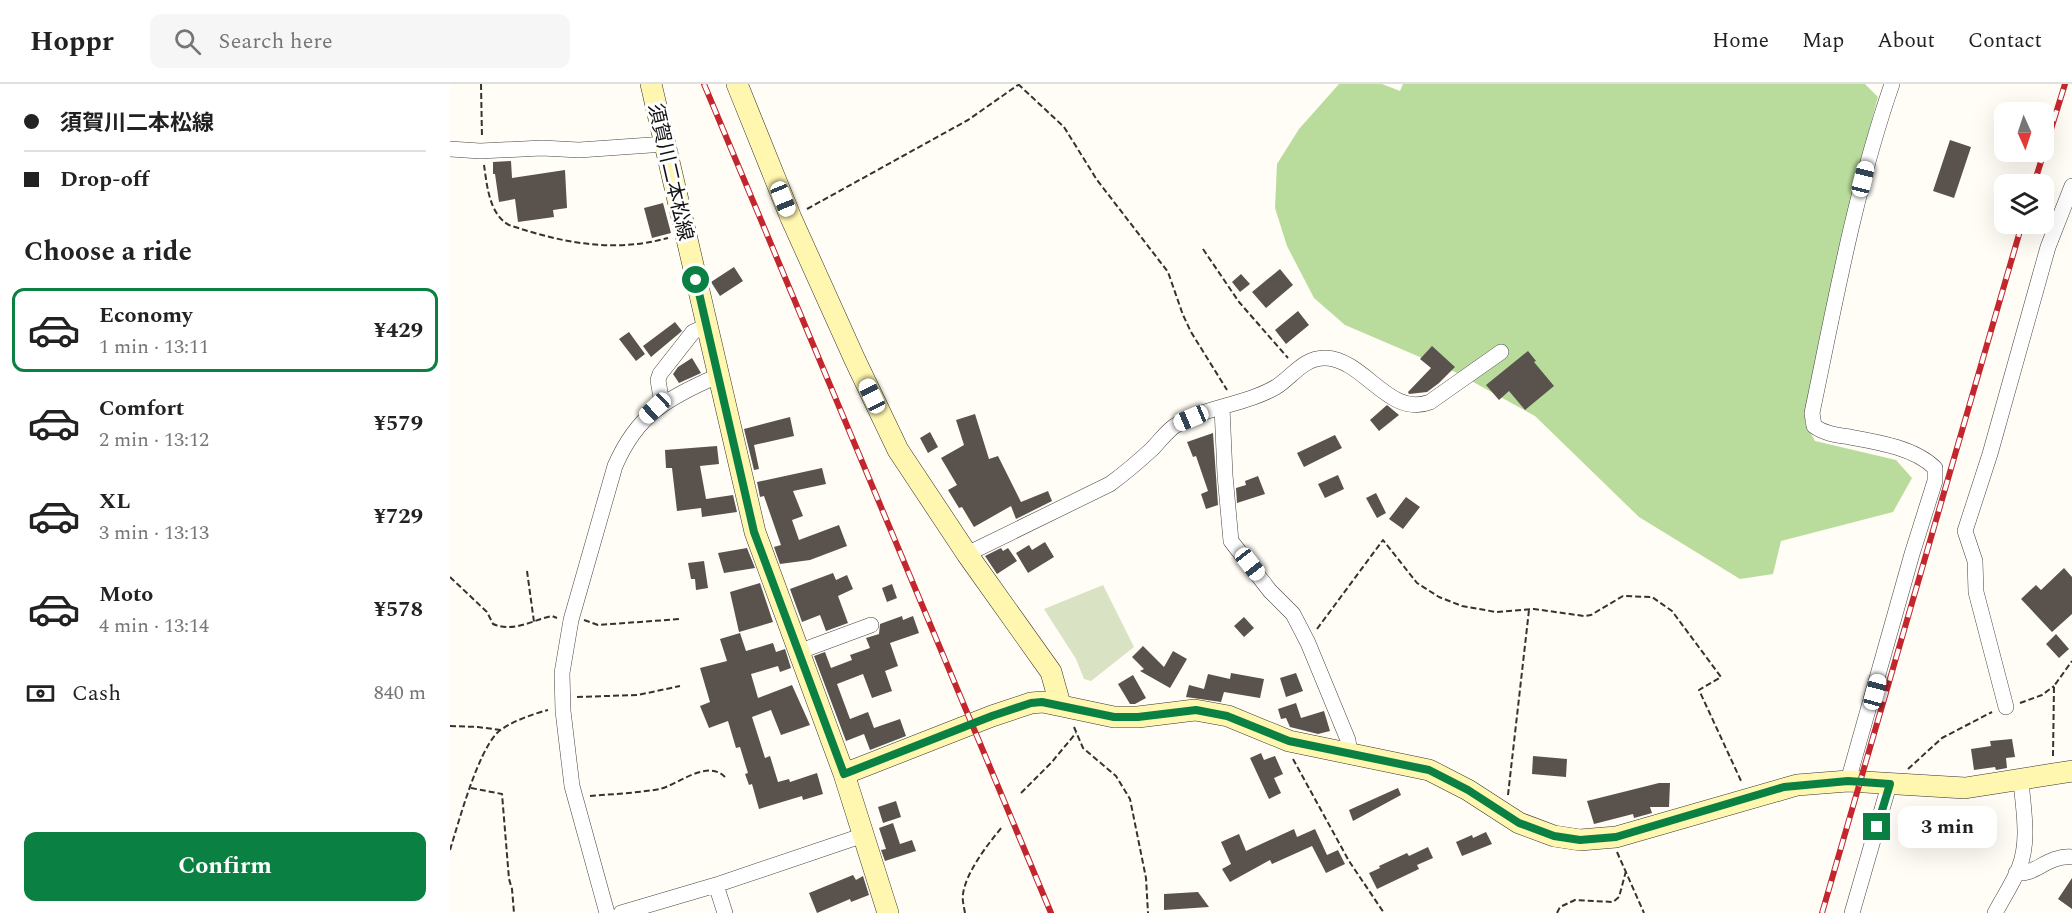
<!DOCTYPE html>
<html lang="en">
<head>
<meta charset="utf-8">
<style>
  :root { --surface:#fff; --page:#f6f6f6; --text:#222; --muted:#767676; --line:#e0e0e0; --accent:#0b8043 }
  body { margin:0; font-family:Spectral,"Noto Sans JP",serif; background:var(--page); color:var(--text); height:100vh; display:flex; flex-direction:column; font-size:22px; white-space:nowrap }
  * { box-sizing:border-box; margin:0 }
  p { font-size:20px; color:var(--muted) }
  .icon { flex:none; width:33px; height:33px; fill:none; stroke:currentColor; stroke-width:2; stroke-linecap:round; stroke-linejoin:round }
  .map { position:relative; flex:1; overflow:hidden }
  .sheet { display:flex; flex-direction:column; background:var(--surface); width:450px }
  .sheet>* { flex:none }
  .top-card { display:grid; align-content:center; height:132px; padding:0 24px; background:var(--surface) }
  .needle { width:39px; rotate:177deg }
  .fabs { position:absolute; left:1544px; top:18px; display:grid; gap:12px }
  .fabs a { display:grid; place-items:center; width:60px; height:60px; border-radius:12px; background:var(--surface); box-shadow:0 6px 24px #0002; font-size:30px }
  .end { position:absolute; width:27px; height:27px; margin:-14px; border:8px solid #0b8043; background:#fff; box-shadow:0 0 0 3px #fff }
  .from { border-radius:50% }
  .bubble { position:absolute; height:42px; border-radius:12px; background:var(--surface); box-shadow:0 6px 24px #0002; font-size:20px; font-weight:700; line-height:42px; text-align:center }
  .car { position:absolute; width:18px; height:36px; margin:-18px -9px; border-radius:8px; box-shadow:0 0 4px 2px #0007; background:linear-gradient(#fff 24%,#345 0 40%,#fff 0 76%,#345 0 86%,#fff 0) }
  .top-card b { display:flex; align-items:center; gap:21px; height:57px; font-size:22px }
  .top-card b+b { border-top:2px solid var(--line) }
  .top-card i { width:15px; height:15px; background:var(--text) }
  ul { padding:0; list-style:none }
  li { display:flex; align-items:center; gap:18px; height:84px; margin:0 12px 9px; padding:0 12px; border:3px solid transparent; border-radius:12px }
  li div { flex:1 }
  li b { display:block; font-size:22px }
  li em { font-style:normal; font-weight:700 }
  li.on { border-color:var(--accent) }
  li>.icon { width:54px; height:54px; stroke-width:1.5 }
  h2 { padding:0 24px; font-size:27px; line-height:72px }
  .pay { display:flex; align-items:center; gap:15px; height:66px; padding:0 24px; font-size:22px }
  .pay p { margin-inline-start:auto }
  .cta { display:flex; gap:12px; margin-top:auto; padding:12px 24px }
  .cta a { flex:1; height:69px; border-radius:12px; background:var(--accent); color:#fff; font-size:24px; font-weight:700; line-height:69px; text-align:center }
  header { display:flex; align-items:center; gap:36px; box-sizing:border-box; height:84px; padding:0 30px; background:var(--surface); border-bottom:2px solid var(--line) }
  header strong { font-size:28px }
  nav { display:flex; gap:33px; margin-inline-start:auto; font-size:21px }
  .search { width:420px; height:54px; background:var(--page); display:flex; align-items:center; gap:15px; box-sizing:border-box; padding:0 21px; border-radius:12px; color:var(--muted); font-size:22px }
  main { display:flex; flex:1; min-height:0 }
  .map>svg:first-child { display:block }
  .forest { fill:#b9dc9c }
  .cemetery { fill:#d9e3c4 }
  .building { fill:#5a524d }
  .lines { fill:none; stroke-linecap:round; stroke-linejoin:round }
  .street-casing { stroke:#444; stroke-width:16 }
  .secondary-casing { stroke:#333; stroke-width:22 }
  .path { stroke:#333; stroke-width:2; stroke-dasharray:6 3; stroke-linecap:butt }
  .street { stroke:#fff; stroke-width:15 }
  .secondary { stroke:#fff6b0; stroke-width:21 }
  .rail-casing { stroke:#c4262e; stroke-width:6 }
  .rail { stroke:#fff; stroke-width:4; stroke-dasharray:11; stroke-linecap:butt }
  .route { stroke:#0b8043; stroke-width:8 }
  .labels { text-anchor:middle; stroke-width:6; stroke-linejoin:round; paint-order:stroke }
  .street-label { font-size:20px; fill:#111; stroke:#fff }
</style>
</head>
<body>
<header>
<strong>Hoppr</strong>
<div class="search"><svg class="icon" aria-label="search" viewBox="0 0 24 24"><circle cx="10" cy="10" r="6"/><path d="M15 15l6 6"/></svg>Search here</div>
<nav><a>Home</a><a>Map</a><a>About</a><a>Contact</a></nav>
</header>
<main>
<section class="sheet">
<div class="top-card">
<b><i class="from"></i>須賀川二本松線</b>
<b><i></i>Drop-off</b>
</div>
<h2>Choose a ride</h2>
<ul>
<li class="on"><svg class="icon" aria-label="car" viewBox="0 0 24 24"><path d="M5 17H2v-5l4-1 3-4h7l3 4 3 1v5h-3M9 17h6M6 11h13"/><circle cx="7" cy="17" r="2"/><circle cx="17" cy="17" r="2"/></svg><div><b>Economy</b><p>1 min · 13:11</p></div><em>¥429</em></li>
<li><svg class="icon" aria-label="car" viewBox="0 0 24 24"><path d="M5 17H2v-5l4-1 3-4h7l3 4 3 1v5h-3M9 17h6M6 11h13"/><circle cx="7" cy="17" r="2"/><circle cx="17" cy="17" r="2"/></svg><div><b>Comfort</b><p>2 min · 13:12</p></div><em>¥579</em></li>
<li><svg class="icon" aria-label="car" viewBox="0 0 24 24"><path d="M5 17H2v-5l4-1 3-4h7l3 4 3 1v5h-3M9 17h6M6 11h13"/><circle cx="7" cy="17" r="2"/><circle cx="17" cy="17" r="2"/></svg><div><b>XL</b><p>3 min · 13:13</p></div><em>¥729</em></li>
<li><svg class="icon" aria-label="car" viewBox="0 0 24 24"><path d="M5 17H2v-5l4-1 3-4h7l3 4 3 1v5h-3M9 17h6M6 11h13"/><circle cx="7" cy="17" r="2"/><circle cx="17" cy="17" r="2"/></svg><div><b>Moto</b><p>4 min · 13:14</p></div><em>¥578</em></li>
</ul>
<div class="pay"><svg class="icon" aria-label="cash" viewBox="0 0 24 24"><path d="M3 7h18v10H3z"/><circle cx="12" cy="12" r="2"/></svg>Cash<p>840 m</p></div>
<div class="cta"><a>Confirm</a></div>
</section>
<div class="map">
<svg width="1622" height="829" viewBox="0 0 1622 829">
  <rect width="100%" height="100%" fill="#fffdf5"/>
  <path class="forest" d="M 889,0 L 932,0 L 950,7 L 953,0 L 1415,0 L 1428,13 L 1412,71 L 1360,300 L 1355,339 L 1365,357 L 1446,376 L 1462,394 L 1443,428 L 1331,457 L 1323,490 L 1290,495 L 1189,433 L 1085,332 L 1005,288 L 895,241 L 864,214 L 837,162 L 825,124 L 827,80 L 849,45 Z"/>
  <path class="cemetery" d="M 653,501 L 684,563 L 641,597 L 634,595 L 626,575 L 594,525 Z"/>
  <path class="building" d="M 1500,56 L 1521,63 L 1504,114 L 1483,107 Z
    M 61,77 L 62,94 L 115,86 L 117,124 L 103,126 L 104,133 L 68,138 L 65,115 L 49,118 L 45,90 L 43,90 L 43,78 Z
    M 213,119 L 221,149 L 202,154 L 194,124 Z
    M 284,183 L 293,197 L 270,212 L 261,198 Z
    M 830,185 L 843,201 L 816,224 L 802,208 Z
    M 791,190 L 800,200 L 790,208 L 782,198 Z
    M 848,227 L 859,241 L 836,260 L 825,246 Z
    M 225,238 L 232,247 L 201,273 L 193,262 Z
    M 179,248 L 195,270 L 186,277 L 169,255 Z
    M 982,262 L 1005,283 L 989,299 L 977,308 L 959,310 L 958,308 L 981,284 L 970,275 Z
    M 1078,267 L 1086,277 L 1084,278 L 1104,302 L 1075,326 L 1059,307 L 1049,316 L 1036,301 Z
    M 242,274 L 251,289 L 229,299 L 223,290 L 228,283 Z
    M 937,321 L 949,331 L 929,347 L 920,336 Z
    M 525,330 L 539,375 L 548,372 L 571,418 L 598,407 L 602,417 L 566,435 L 561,422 L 524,443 L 512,423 L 509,424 L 498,406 L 507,401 L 491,374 L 514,361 L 506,336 Z
    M 340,333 L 344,352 L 304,361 L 309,385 L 304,386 L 294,345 Z
    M 480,348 L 488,363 L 478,369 L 470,354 Z
    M 763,349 L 768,421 L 756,425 L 751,410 L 758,407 L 746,372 L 743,373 L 737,358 Z
    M 885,351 L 892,364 L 854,383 L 847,369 Z
    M 267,362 L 269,380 L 250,382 L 256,415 L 283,411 L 287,428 L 252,433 L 251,424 L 227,427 L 222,384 L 216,384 L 215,366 Z
    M 372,384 L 376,400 L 343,407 L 353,432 L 342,436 L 349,456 L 389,441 L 397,462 L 360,476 L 330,480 L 324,463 L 331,461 L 314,412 L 310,413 L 307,398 Z
    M 888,391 L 894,405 L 875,414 L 868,400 Z
    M 808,392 L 815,410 L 787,419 L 786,404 L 796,401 L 795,397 Z
    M 926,409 L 936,429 L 927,434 L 916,414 Z
    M 956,413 L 970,423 L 953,445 L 939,435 Z
    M 595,458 L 604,473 L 578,489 L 566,469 L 579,461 L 582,466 Z
    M 297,464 L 305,484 L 274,489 L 268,469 Z
    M 551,464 L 553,467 L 558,464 L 567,477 L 547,490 L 535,472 Z
    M 254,477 L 258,504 L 246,506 L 245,495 L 241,495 L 238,479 Z
    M 1614,484 L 1622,493 L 1622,530 L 1602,548 L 1571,515 L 1586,501 L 1591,506 Z
    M 383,489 L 386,496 L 397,491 L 403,505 L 388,512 L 398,539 L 376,547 L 370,531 L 352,538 L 340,505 Z
    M 310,499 L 323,538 L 289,548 L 280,508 Z
    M 442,500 L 447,514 L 437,518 L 432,504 Z
    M 452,532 L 453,536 L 463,532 L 469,549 L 440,559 L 448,582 L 435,587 L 442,607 L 422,614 L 413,590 L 387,600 L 400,635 L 418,628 L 424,644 L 450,635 L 456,652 L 420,666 L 414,650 L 396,657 L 364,572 L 375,568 L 381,584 L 402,576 L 400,571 L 420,564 L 416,554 L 429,550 L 430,540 Z
    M 794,533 L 804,544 L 794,553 L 784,542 Z
    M 290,549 L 296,567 L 323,559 L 326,568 L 335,565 L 341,584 L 330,588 L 328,582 L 301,590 L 308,614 L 342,601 L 360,641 L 331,651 L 321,626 L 302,633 L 315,674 L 320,672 L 328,698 L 339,695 L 340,698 L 367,689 L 373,710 L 353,716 L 352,712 L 309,725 L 302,700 L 299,701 L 295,690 L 298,689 L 290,663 L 286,664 L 278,637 L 259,644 L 250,622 L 260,618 L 250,584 L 277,577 L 270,555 Z
    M 1606,550 L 1619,565 L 1609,574 L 1596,560 Z
    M 693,562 L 714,583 L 723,567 L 737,575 L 720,604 L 690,587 L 694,585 L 682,573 Z
    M 781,589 L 814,595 L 810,614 L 774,608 L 771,618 L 736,613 L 739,601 L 754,605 L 758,590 L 780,595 Z
    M 846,589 L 853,607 L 836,613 L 830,594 Z
    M 683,591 L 696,614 L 685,620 L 680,620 L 668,600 Z
    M 846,619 L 851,634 L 874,627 L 880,647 L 868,650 L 840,643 L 836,634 L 831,635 L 828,625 Z
    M 1562,655 L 1565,673 L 1556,674 L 1557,684 L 1546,686 L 1545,683 L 1524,686 L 1521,665 L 1541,662 L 1540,657 Z
    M 811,669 L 814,676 L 825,672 L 833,690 L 824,694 L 831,709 L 819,715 L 800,674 Z
    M 1083,672 L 1117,675 L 1116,693 L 1082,690 Z
    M 1209,699 L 1220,699 L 1219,723 L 1200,723 L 1202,729 L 1184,734 L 1183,730 L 1144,740 L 1137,717 Z
    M 948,704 L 951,711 L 903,737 L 899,726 Z
    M 446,717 L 451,733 L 433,739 L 428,723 Z
    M 443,739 L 450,760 L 462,756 L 466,767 L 435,777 L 431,766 L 436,765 L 429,744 Z
    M 844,745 L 847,753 L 865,745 L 877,771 L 888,766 L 895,780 L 876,789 L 862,762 L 822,780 L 820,776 L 780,798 L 772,785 L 781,780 L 771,758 L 789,750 L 796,767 Z
    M 1036,748 L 1042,760 L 1012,772 L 1006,758 L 1022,751 L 1023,754 Z
    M 978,763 L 983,774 L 967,781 L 969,785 L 927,805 L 919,789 L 930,784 L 929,782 L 957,769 L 959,772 Z
    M 403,791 L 406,796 L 413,792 L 419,811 L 401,818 L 400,815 L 367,829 L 359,809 Z
    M 1622,794 L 1622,825 L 1608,815 Z
    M 748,808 L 759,823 L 714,826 L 714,810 Z"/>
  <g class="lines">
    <g class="street-casing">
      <path id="street" d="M 0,65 L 30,67 L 92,64 L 129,66 L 215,60
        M 212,320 L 208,296 L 210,290 L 243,248 L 256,242
        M 772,323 L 775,391 L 781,457 L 820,507 L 843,530 L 858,559 L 898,656 L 900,671
        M 517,470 L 660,400 C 675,389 688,378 702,365 C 710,357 718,345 728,340 C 758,322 795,321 826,303 C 842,293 854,273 876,274 C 915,276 939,334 980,318 L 1051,268
        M 348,568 L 421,541
        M 1556,623 L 1526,508 L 1525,477 L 1515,447 L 1540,370 L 1598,163 L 1622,102
        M 1398,697 L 1462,470 L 1485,397 L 1485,384 C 1465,364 1428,358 1400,353 C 1387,351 1375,350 1364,342 L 1362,329 C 1385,219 1405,107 1442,0
        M 1566,789 C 1585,792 1597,771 1622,773
        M 266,801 L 275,829
        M 157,829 L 122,702 L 113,627 L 112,589 L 121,536 L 165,382 C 188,329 217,315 267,292
        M 171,829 L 266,801 L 414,751
        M 1402,829 L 1439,701
        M 1545,829 C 1553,814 1563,799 1569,784 C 1580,756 1573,725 1571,696"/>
    </g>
    <g class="secondary-casing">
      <path id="secondary" d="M 201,0 L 305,448 L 394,690 L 438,829
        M 287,0 L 341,134 L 405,276 L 448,366 L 517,470 L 601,588 L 610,620
        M 394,690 L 542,632 L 581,619 L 593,618 L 664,633 L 688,633 L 745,626 L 778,632 L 839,657 L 979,686 L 1018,706 L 1069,739 L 1104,752 L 1130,756 L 1166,753 L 1347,701 L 1398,697 L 1515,704 L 1622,687"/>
    </g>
    <path class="path" d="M 31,0 L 32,54
      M 568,0 L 614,43 L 647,96 L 718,188 L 733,231 L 741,248 L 777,306
      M 34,81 C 37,101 39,130 59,141 C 113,159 162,169 218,154
      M 357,125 L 518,36 L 568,1
      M 753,165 L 789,218 L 838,274
      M 77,487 L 84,538
      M 0,493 L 37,528 L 43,540 C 64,549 82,536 102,532 L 107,534
      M 134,536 L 148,541 L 230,535
      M 867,545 L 933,456 L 967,499 L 989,513 L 1012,522 L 1046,528 L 1084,525 L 1134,532 L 1141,531 L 1173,512 L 1202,513 L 1222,527 L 1271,593 L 1249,606 L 1292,699
      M 127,613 L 188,611 L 230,602
      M 1570,619 L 1592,611 L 1604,602
      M 0,642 L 28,643 L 51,646
      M 624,643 L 633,664 L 666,692 L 680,715 L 696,794 L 698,829
      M 1603,672 L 1604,602 L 1622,577
      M 843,675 L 899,777 L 934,829
      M 1458,685 L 1492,654 L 1542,628
      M 21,704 L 52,710 L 59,795 L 62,805 L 64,829
      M 571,709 L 601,679 L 626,649
      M 1058,711 L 1079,526
      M 140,712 C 163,710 187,709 210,705 C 229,700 257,675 275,693
      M 0,766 C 9,737 27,670 47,649 C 59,638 83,630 98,626
      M 1167,768 L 1194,829
      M 515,829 C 514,823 512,816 513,810 C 516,788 538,760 552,743
      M 1107,829 L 1110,823 L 1125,816 L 1163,818 L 1169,813 L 1176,787"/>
    <use href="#street" class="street"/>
    <use href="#secondary" class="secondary"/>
    <g class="rail-casing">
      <path id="rail" d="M 254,0 L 601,829
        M 1584,100 L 1615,0
        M 1372,829 L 1572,140"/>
    </g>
    <use href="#rail" class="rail"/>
  </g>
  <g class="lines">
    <path class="route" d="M 246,196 L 304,448 L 394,690 L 542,632 L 581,619 L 592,618 L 664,633 L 688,633 L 746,626 L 777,632 L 839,657 L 979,686 L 1018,706 L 1069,739 L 1104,752 L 1130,756 L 1166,753 L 1334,703 L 1398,697 L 1440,700 L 1427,743"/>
  </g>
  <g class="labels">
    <g class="street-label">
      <text transform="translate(221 88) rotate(77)" y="7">須賀川二本松線</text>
    </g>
  </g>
</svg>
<div class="fabs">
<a><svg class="needle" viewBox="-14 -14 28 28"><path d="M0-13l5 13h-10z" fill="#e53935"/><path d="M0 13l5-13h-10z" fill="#767676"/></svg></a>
<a><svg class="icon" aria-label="layers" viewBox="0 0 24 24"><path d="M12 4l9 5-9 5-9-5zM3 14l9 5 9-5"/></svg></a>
</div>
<i class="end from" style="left:246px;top:196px"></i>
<i class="end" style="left:1427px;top:743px"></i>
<div class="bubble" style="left:1448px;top:722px;width:99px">3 min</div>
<i class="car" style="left:1413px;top:95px;rotate:14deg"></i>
<i class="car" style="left:333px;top:115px;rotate:158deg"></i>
<i class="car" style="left:422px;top:312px;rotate:334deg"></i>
<i class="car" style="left:205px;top:324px;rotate:227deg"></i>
<i class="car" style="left:741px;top:334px;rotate:247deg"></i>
<i class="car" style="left:800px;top:480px;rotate:142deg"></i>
<i class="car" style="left:1425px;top:608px;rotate:15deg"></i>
</div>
</main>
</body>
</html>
